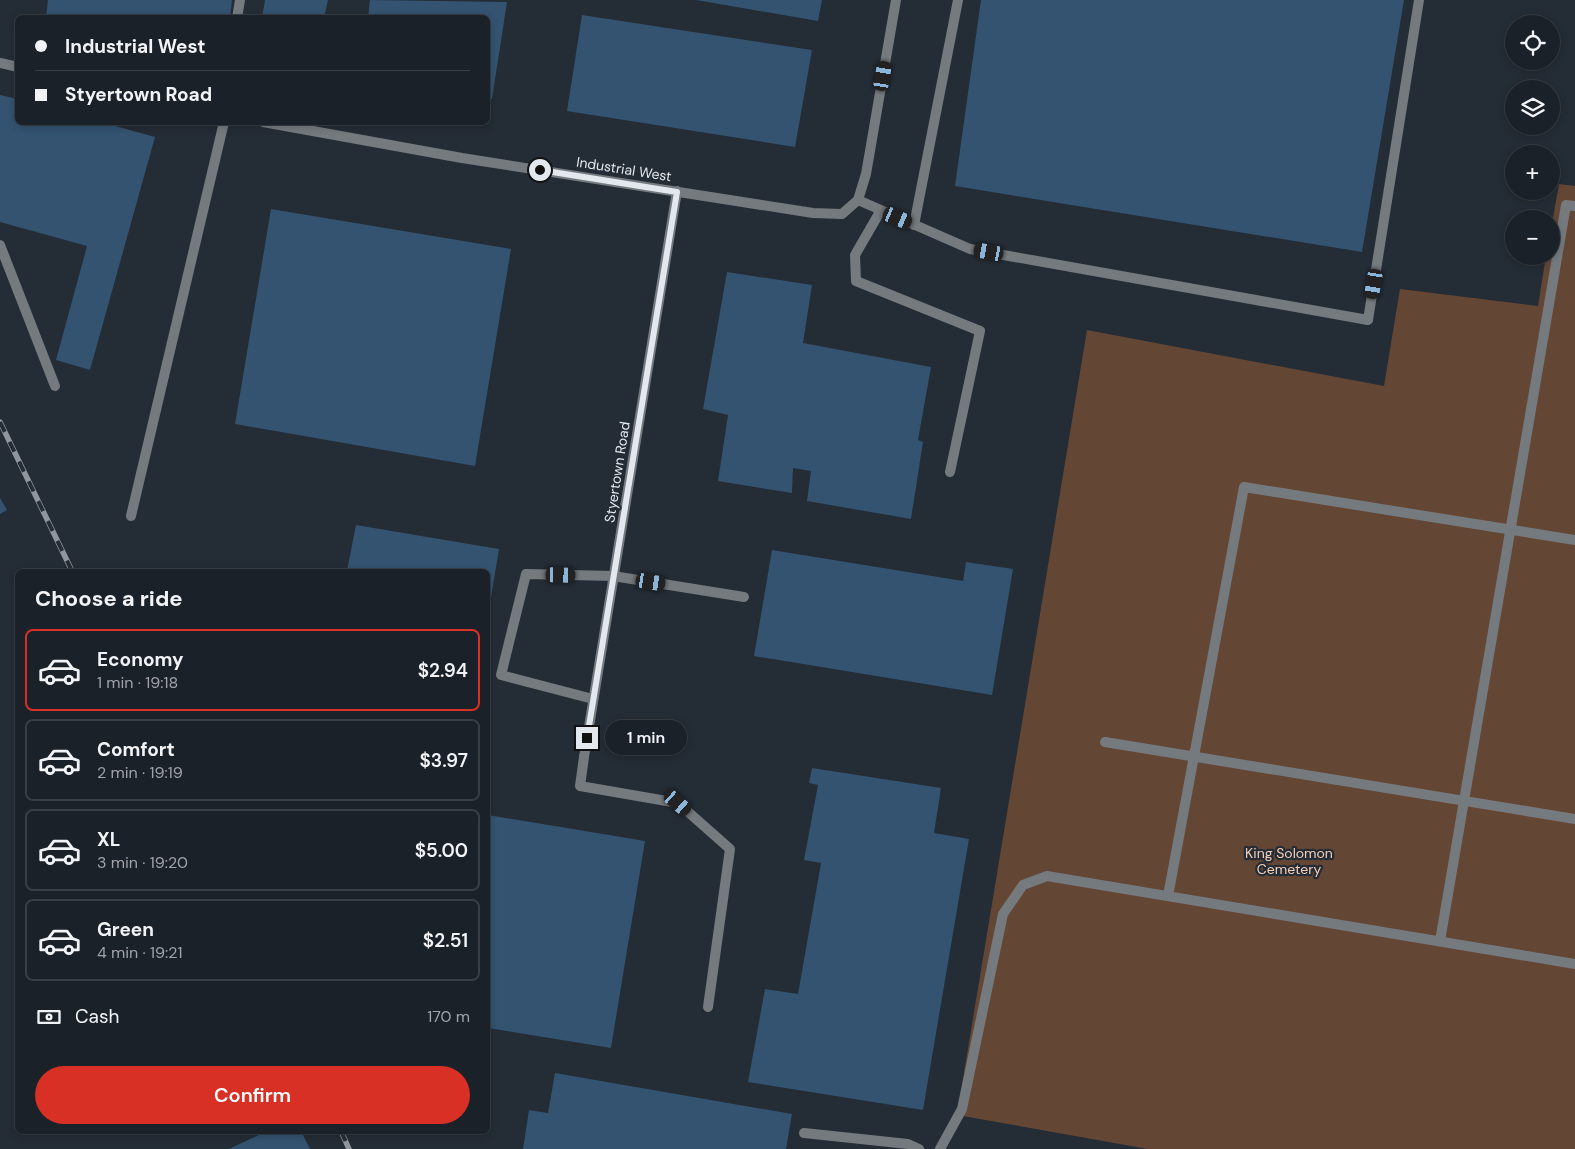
<!DOCTYPE html>
<html lang="en">
<head>
<meta charset="utf-8">
<style>
  :root { --surface:#1b2128; --page:#282e34; --text:#f1f3f6; --muted:#a0a3a8; --line:#393e45; --accent:#d93025 }
  body { margin:0; font-family:"DM Sans",sans-serif; background:var(--page); color:var(--text); height:100vh; display:flex; flex-direction:column; font-size:19px; white-space:nowrap }
  * { box-sizing:border-box; margin:0 }
  p { font-size:16px; color:var(--muted) }
  .icon { flex:none; width:28px; height:28px; fill:none; stroke:currentColor; stroke-width:2; stroke-linecap:round; stroke-linejoin:round }
  .map { position:relative; flex:1; overflow:hidden }
  .panel { position:absolute; left:15px; top:569px; width:475px; height:565px; display:flex; flex-direction:column; background:var(--surface); border-radius:8px; box-shadow:0 2px 8px #0003,0 0 0 1px var(--line) }
  .panel>* { flex:none }
  .top-card { position:absolute; left:15px; top:15px; width:475px; height:110px; border-radius:8px; box-shadow:0 2px 8px #0003,0 0 0 1px var(--line); display:grid; align-content:center; height:110px; padding:0 20px; background:var(--surface) }
  .buttons { position:absolute; left:1505px; top:15px; display:grid; gap:10px }
  .buttons a { display:grid; place-items:center; width:55px; height:55px; border-radius:50%; background:var(--surface); box-shadow:0 2px 8px #0003,0 0 0 1px var(--line); font-size:25px }
  .end { position:absolute; width:22px; height:22px; margin:-11px; border:6px solid #e2e8ed; background:#111; box-shadow:0 0 0 2px #111 }
  .from { border-radius:50% }
  .bubble { position:absolute; height:35px; border-radius:18px; background:var(--surface); box-shadow:0 2px 8px #0003,0 0 0 1px var(--line); font-size:16px; font-weight:600; line-height:35px; text-align:center }
  .car { position:absolute; width:15px; height:30px; margin:-15px -8px; border-radius:6px; box-shadow:0 0 4px 1px #0007; background:linear-gradient(#222 24%,#8ab4d8 0 40%,#222 0 76%,#8ab4d8 0 86%,#222 0) }
  .top-card b { display:flex; align-items:center; gap:18px; height:48px; font-size:19px }
  .top-card b+b { border-top:1px solid var(--line) }
  .top-card i { width:12px; height:12px; background:var(--text) }
  ul { padding:0; list-style:none }
  li { display:flex; align-items:center; gap:15px; height:82px; margin:0 10px 8px; padding:0 10px; border:2px solid var(--line); border-radius:8px }
  li div { flex:1 }
  li b { display:block; font-size:19px }
  li em { font-style:normal; font-weight:600 }
  li.current { border-color:var(--accent) }
  li>.icon { width:45px; height:45px; stroke-width:1.5 }
  h2 { padding:0 20px; font-size:22px; line-height:60px }
  .pay { display:flex; align-items:center; gap:12px; height:55px; padding:0 20px; font-size:19px }
  .pay p { margin-inline-start:auto }
  .cta { display:flex; gap:10px; margin-top:auto; padding:10px 20px }
  .cta a { flex:1; height:58px; border-radius:30px; background:var(--accent); color:#fff; font-size:20px; font-weight:600; line-height:58px; text-align:center }
  .map>svg:first-child { display:block }
  .green { fill:#644635 }
  .building { fill:#335370 }
  .lines { fill:none; stroke-linecap:round; stroke-linejoin:round }
  .lane { stroke:#757a7e; stroke-width:10 }
  .street { stroke:#757a7e; stroke-width:10 }
  .rail-casing { stroke:#8f969d; stroke-width:5.5 }
  .rail { stroke:#242c35; stroke-width:4; stroke-dasharray:11; stroke-linecap:butt }
  .route { stroke:#e2e8ed; stroke-width:6 }
  .labels { text-anchor:middle; stroke-width:4.5; stroke-linejoin:round; paint-order:stroke }
  .street-label { font-size:14px; fill:#e2e8ed; stroke:#242c35 }
  .park-label { font-size:14px; fill:#f7cfb8; stroke:#242c35 }
</style>
</head>
<body>
<div class="map">
<svg width="1575" height="1149" viewBox="0 0 1575 1149">
  <rect width="100%" height="100%" fill="#242c35"/>
  <path class="green" d="M 1559,184 L 1575,186 L 1575,1149 L 1148,1149 L 957,1115 L 1087,330 L 1384,386 L 1400,289 L 1538,306 L 1546,256 L 1551,256 L 1551,229 Z"/>
  <path class="building" d="M 48,0 L 232,0 L 230,18 L 46,18 Z
    M 265,0 L 328,0 L 324,18 L 262,18 Z
    M 370,0 L 507,2 L 492,99 L 488,99 L 488,18 L 368,18 Z
    M 696,0 L 822,0 L 818,21 Z
    M 981,0 L 1404,0 L 1362,252 L 955,186 Z
    M 582,15 L 812,50 L 795,147 L 567,111 Z
    M 0,95 L 18,99 L 18,122 L 101,122 L 155,137 L 90,370 L 56,360 L 87,246 L 0,222 Z
    M 271,209 L 511,249 L 475,466 L 235,424 Z
    M 727,272 L 812,285 L 803,343 L 931,367 L 918,440 L 923,442 L 911,519 L 807,501 L 811,471 L 793,468 L 792,493 L 718,481 L 728,415 L 703,409 Z
    M 0,498 L 7,510 L 0,514 Z
    M 356,525 L 499,549 L 489,610 L 488,571 L 347,571 Z
    M 772,550 L 963,581 L 966,562 L 1013,569 L 992,695 L 754,656 Z
    M 812,768 L 941,788 L 934,833 L 969,839 L 923,1110 L 748,1082 L 765,989 L 798,994 L 821,863 L 804,860 L 818,785 L 809,783 Z
    M 488,815 L 645,841 L 611,1048 L 488,1028 Z
    M 555,1073 L 792,1114 L 786,1149 L 523,1149 L 529,1110 L 548,1113 Z
    M 267,1131 L 301,1131 L 310,1149 L 229,1149 Z"/>
  <g class="lines">
    <path class="lane" d="M 237,18 L 240,0
      M 858,200 L 970,249 L 1368,320 L 1419,0
      M 881,210 L 855,255 L 856,281 L 980,331 L 950,472
      M 914,225 L 958,0
      M 0,245 L 55,386
      M 131,516 L 224,122
      M 593,699 L 501,675 L 526,574 L 613,576 L 744,597
      M 1105,742 L 1575,819
      M 584,757 L 580,786 L 678,803 L 730,849 L 708,1007
      M 1168,896 L 1244,487 L 1575,540
      M 1440,941 L 1566,205 L 1575,206
      M 804,1133 L 908,1144 L 919,1149
      M 940,1149 L 962,1109 L 1003,914 L 1023,885 L 1047,876 L 1575,964"/>
    <path class="street" d="M 0,63 L 18,67
      M 263,122 L 462,158 L 813,213 L 842,214 L 858,200 L 866,174 L 896,0
      M 584,757 L 677,191"/>
    <g class="rail-casing">
      <path id="rail" d="M 0,422 L 72,571
        M 341,1131 L 349,1149"/>
    </g>
    <use href="#rail" class="rail"/>
  </g>
  <g class="lines">
    <path class="route" d="M 540,170 L 677,192 L 587,738"/>
  </g>
  <g class="labels">
    <g class="street-label">
      <text transform="translate(624 169) rotate(9)" y="5">Industrial West</text>
      <text transform="translate(617 472) rotate(-81)" y="5">Styertown Road</text>
    </g>
    <g class="park-label">
      <text x="1289" y="858">King Solomon<tspan x="1289" dy="16">Cemetery</tspan></text>
    </g>
  </g>
</svg>
<div class="buttons">
<a><svg class="icon" aria-label="locate" viewBox="0 0 24 24"><circle cx="12" cy="12" r="6"/><path d="M12 2v4M12 18v4M2 12h4M18 12h4"/></svg></a>
<a><svg class="icon" aria-label="layers" viewBox="0 0 24 24"><path d="M12 4l9 5-9 5-9-5zM3 14l9 5 9-5"/></svg></a>
<a>+</a>
<a>−</a>
</div>
<i class="end from" style="left:540px;top:170px"></i>
<i class="end" style="left:587px;top:738px"></i>
<div class="bubble" style="left:605px;top:720px;width:82px">1 min</div>
<i class="car" style="left:883px;top:76px;rotate:10deg"></i>
<i class="car" style="left:898px;top:218px;rotate:113deg"></i>
<i class="car" style="left:989px;top:252px;rotate:280deg"></i>
<i class="car" style="left:1374px;top:284px;rotate:190deg"></i>
<i class="car" style="left:561px;top:575px;rotate:91deg"></i>
<i class="car" style="left:651px;top:582px;rotate:99deg"></i>
<i class="car" style="left:678px;top:803px;rotate:131deg"></i>
<div class="top-card">
<b><i class="from"></i>Industrial West</b>
<b><i></i>Styertown Road</b>
</div>
<section class="panel">
<h2>Choose a ride</h2>
<ul>
<li class="current"><svg class="icon" aria-label="car" viewBox="0 0 24 24"><path d="M5 17H2v-5l4-1 3-4h7l3 4 3 1v5h-3M9 17h6M6 11h13"/><circle cx="7" cy="17" r="2"/><circle cx="17" cy="17" r="2"/></svg><div><b>Economy</b><p>1 min · 19:18</p></div><em>$2.94</em></li>
<li><svg class="icon" aria-label="car" viewBox="0 0 24 24"><path d="M5 17H2v-5l4-1 3-4h7l3 4 3 1v5h-3M9 17h6M6 11h13"/><circle cx="7" cy="17" r="2"/><circle cx="17" cy="17" r="2"/></svg><div><b>Comfort</b><p>2 min · 19:19</p></div><em>$3.97</em></li>
<li><svg class="icon" aria-label="car" viewBox="0 0 24 24"><path d="M5 17H2v-5l4-1 3-4h7l3 4 3 1v5h-3M9 17h6M6 11h13"/><circle cx="7" cy="17" r="2"/><circle cx="17" cy="17" r="2"/></svg><div><b>XL</b><p>3 min · 19:20</p></div><em>$5.00</em></li>
<li><svg class="icon" aria-label="car" viewBox="0 0 24 24"><path d="M5 17H2v-5l4-1 3-4h7l3 4 3 1v5h-3M9 17h6M6 11h13"/><circle cx="7" cy="17" r="2"/><circle cx="17" cy="17" r="2"/></svg><div><b>Green</b><p>4 min · 19:21</p></div><em>$2.51</em></li>
</ul>
<div class="pay"><svg class="icon" aria-label="cash" viewBox="0 0 24 24"><path d="M3 7h18v10H3z"/><circle cx="12" cy="12" r="2"/></svg>Cash<p>170 m</p></div>
<div class="cta"><a>Confirm</a></div>
</section>
</div>
</body>
</html>
